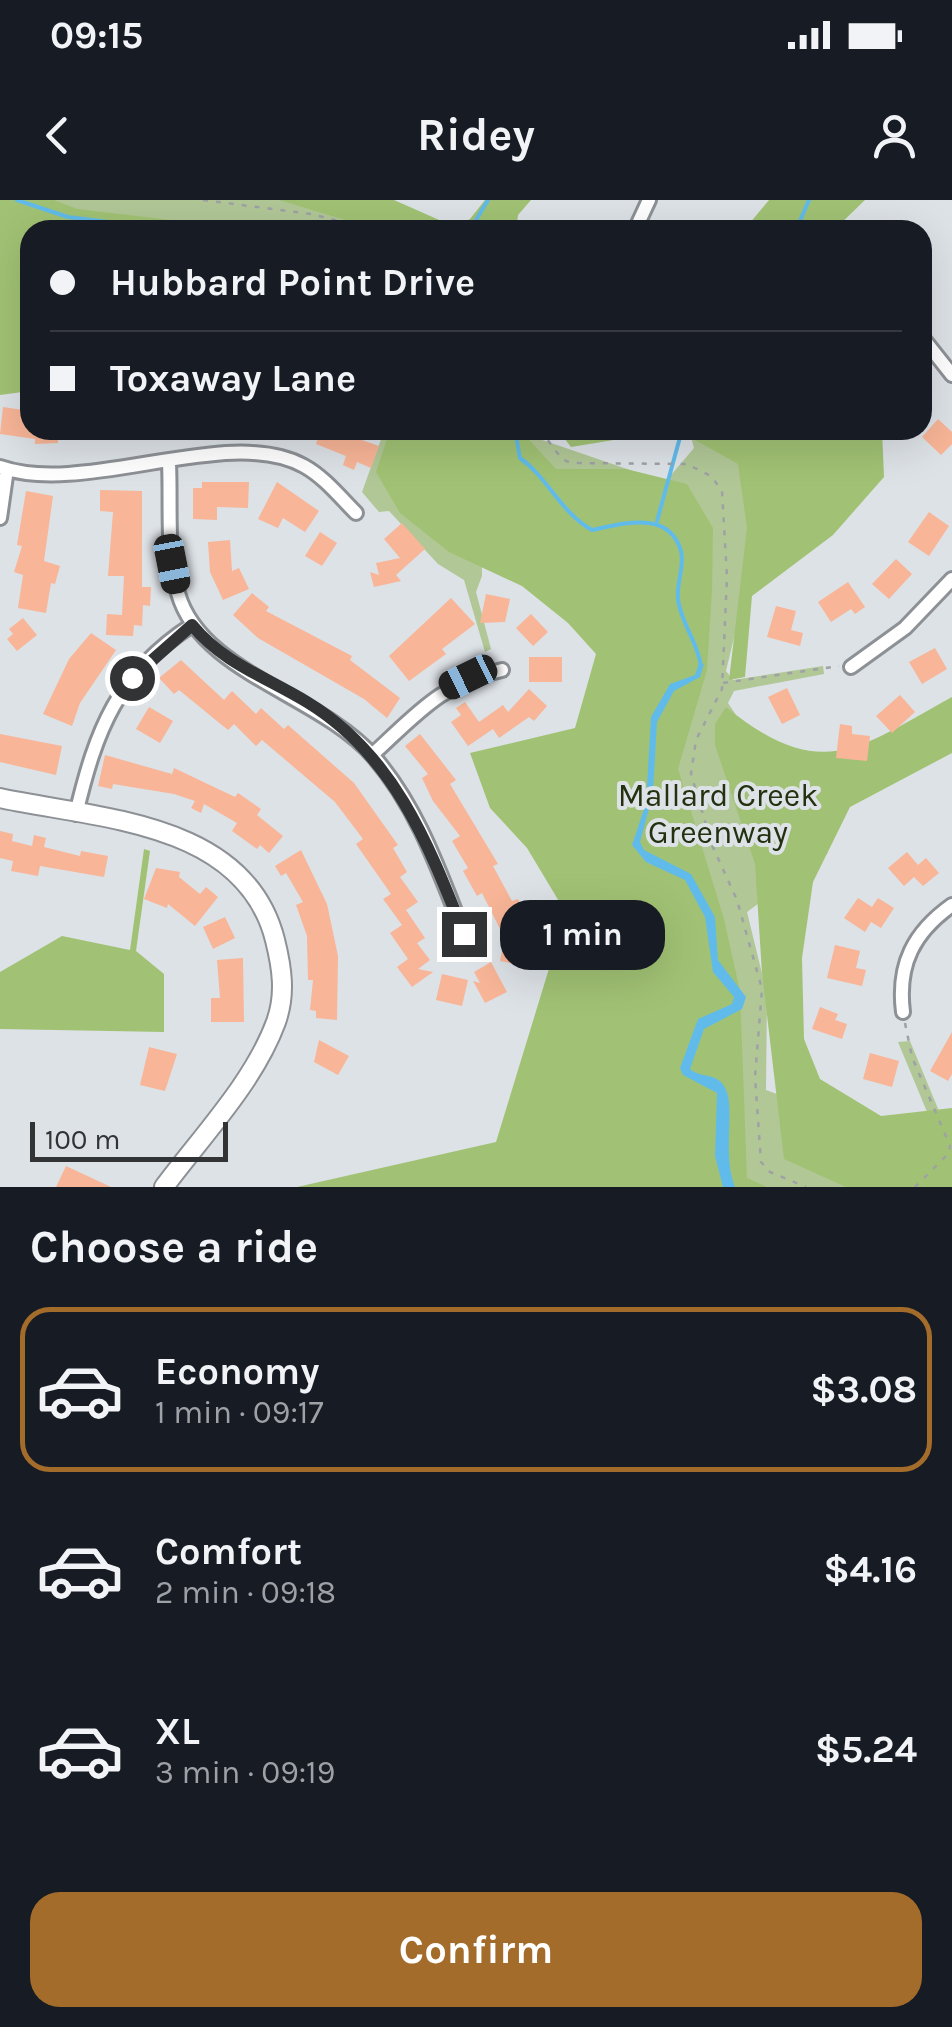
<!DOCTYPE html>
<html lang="en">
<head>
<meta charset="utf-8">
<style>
  :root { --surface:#171b24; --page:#20242c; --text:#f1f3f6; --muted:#9ea1a6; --line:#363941; --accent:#a46c2a }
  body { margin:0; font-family:Karla,sans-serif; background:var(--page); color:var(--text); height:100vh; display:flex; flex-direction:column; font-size:38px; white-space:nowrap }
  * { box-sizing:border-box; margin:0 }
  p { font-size:32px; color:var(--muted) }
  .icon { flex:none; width:55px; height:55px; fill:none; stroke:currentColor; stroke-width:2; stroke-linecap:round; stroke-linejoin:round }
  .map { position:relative; height:987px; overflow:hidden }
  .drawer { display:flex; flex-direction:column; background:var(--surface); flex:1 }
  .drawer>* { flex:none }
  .hud { position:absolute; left:20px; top:20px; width:912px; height:220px; border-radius:30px; box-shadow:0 10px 40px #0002; display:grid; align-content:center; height:220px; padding:0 30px; background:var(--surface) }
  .scale { position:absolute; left:30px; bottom:25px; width:198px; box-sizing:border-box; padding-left:10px; border:5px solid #313335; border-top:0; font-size:28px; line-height:35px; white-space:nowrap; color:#313335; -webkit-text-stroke:8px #dde2e7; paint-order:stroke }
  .end { position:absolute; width:45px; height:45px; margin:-22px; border:12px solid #313335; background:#fff; box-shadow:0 0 0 5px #fff }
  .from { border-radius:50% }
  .bubble { position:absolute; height:70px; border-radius:30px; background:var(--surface); box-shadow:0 10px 40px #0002; font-size:32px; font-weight:700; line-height:70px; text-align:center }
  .car { position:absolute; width:30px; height:60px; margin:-30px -15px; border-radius:12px; box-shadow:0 0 8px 2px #0007; background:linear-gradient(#222 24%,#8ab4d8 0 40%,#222 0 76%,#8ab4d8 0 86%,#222 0) }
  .hud b { display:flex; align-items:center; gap:35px; height:95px; font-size:38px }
  .hud b+b { border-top:2px solid var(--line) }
  .hud i { width:25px; height:25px; background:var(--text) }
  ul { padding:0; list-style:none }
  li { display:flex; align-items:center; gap:30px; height:165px; margin:0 20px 15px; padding:0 10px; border:5px solid transparent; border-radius:30px }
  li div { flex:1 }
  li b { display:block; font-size:38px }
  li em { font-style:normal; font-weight:700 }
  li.selected { border-color:var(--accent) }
  li>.icon { width:90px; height:90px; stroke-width:1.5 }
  h2 { padding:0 30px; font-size:45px; line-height:120px }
  .cta { display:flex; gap:20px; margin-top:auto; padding:20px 30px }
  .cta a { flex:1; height:115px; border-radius:30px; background:var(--accent); color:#fff; font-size:40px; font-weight:700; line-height:115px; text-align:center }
  .status { display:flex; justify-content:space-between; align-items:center; height:70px; padding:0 50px; background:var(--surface); direction:ltr }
  .status svg { height:28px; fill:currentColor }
  header { display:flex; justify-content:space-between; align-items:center; height:130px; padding:0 30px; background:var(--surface); font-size:45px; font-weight:700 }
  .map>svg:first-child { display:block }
  .green { fill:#b1c796 }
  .forest { fill:#a1c274 }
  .water { fill:#61bbea }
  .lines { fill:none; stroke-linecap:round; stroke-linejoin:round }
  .stream { stroke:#61bbea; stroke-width:4 }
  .building { fill:#f8b597 }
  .minor-casing { stroke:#8d9196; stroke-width:18 }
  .major-casing { stroke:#8d9196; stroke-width:22 }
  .path { stroke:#9ea2a5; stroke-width:2.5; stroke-dasharray:5 8; stroke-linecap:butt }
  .minor { stroke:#fff; stroke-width:12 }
  .major { stroke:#fff; stroke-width:18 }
  .route { stroke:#313335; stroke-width:12 }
  .labels { text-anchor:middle; stroke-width:8; stroke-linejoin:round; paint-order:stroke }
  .park-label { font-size:32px; fill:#243110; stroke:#dde2e7 }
</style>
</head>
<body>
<div class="status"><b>09:15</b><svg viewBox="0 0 49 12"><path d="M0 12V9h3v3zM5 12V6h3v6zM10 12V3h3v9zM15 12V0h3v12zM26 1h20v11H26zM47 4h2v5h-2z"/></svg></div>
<header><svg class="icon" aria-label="back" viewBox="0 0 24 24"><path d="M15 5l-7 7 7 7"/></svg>Ridey<svg class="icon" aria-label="person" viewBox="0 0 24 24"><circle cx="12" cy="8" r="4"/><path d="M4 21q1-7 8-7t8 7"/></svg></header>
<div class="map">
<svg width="952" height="987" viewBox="0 0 952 987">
  <rect width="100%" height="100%" fill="#dde2e7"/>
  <path class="green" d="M 17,0 L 337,0 L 391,30 L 30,30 Z
    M 689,230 L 823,230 L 754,354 L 726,471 L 733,480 L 823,466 L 824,474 L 734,491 L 728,503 L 828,653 L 747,712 L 767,794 L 766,890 L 945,955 L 898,842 L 910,841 L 948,933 L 952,987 L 734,987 L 654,511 L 481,294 L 482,376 L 476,392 L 491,449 L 485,452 L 464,380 L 438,364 L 389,311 L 379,312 L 362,292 L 384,231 L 519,232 L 665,282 L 694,248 Z"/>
  <path class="forest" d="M 0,0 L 54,0 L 77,9 L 257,30 L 30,30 L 30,191 L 0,195 Z
    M 279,0 L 394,0 L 455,27 L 470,19 L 485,0 L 531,0 L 518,15 L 516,30 L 378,30 Z
    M 769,0 L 865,0 L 834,30 L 744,30 Z
    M 382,230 L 520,230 L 556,269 L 626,269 L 687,284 L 713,328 L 712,391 L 707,470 L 678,569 L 724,719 L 740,791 L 747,978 L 767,987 L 297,987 L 496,942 L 566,713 L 527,648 L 490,608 L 470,553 L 575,528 L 596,454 L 568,423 L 522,386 L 449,352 L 400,313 L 376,272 L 387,239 Z
    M 558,230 L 882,230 L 884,277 L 833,335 L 752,396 L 745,477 L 729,480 L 747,328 L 738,264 L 688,236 L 626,238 L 571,247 Z
    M 952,497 L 952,553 L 850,607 L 813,682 L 802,758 L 804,839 L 820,879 L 881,916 L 952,908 L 952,987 L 846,987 L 784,959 L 762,773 L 755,664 L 715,545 L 715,524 L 726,507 C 821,584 858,549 952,497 Z
    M 144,649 L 150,651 L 136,751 L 164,774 L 164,832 L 0,829 L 0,772 L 62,736 L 130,750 Z"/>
  <path class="water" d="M 699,463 L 704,464 L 700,477 L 674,491 L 657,522 L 653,594 L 640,642 L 644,650 L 691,674 L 715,717 L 718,760 L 746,797 L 742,809 L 704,829 L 690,869 C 700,878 717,873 724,886 C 737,906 721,952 735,987 L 723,987 L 715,956 L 717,893 L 683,875 L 680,868 L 698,819 L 732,804 L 734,797 L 713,772 L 705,717 L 685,680 L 646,662 L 632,645 L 646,603 L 651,517 L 670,484 L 695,475 Z"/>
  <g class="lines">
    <path class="stream" d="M 17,0 L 68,17 L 173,30
      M 262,30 L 290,30
      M 311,30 L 337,30
      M 470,30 L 488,0
      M 796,30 L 809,0
      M 515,230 L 520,258 C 548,278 562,314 592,330 C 622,324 669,309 681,351 C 685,366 676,383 678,399 C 680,421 698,443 701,466
      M 657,321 L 682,230"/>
  </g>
  <path class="building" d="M 3,207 L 30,211 L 28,230 L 58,230 L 58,243 L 35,244 L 35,239 L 0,234 Z
    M 938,219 L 952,232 L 952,244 L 941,255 L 922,237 Z
    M 300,230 L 350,230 L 348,235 L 379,246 L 371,268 L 357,262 L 354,270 L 343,265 L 346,256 L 316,244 L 318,238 Z
    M 202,282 L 249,282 L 248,308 L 217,307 L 217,320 L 193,319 L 193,288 L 202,288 Z
    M 277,282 L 319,311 L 305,332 L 283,318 L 278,328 L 258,319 Z
    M 100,290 L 142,291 L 142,387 L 151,387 L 150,406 L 143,405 L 142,426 L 134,425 L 133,436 L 106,435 L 107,414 L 122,415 L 124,376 L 108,376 L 113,312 L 100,311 Z
    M 26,291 L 53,296 L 44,361 L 60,366 L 55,384 L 51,383 L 46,413 L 18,408 L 23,375 L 14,372 L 22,346 L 17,345 Z
    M 929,312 L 949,326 L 929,356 L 908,342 Z
    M 402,323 L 425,349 L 396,375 L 401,381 L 374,387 L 370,372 L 379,375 L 376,363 L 400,358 L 384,339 Z
    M 320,332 L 337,343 L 322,366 L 305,356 Z
    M 230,340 L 232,371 L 239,368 L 249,389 L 223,400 L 210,372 L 208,342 Z
    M 896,359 L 912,374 L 889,399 L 872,384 Z
    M 848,382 L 865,407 L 855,414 L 851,409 L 831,422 L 818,402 Z
    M 252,393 L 269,407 L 266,411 L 352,456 L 350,460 L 400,498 L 387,518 L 364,499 L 258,438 L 233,415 Z
    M 486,394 L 510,399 L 505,422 L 480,423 Z
    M 451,398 L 475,424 L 442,449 L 446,454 L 409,481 L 389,456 Z
    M 776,406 L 796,411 L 791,430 L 803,433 L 800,446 L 767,437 Z
    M 531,414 L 548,432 L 533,446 L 516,428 Z
    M 23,418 L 37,435 L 17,451 L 7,439 L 13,434 L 9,429 Z
    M 91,433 L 116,450 L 80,503 L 72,526 L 43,514 L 69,459 Z
    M 935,448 L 947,469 L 922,484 L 909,462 Z
    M 529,457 L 562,457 L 562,482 L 529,482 Z
    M 181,460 L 224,500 L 232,491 L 256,514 L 261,508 L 284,529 L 288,525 L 354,583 L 398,645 L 393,648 L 407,672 L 400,677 L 418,702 L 406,710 L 425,738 L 417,743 L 430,760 L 418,769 L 433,772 L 412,787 L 397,767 L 408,759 L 390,733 L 402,725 L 383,699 L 391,694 L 356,644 L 363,639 L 335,602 L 262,540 L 256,546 L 234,524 L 228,530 L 179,490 L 174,494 L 159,478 Z
    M 787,488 L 800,515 L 782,524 L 768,497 Z
    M 529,489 L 547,506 L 534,521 L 529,517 L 499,538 L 493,529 L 468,546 L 451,522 L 461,515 L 456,508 L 465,502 L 479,522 L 503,505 L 508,512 Z
    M 900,495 L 915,512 L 892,533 L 876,516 Z
    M 149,507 L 173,521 L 160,543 L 136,529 Z
    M 840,524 L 852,526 L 852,534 L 870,536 L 867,561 L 836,558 Z
    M 0,534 L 62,546 L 56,575 L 0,562 Z
    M 420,534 L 456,580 L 450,584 L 498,664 L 493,666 L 512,701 L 518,699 L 527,720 L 501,731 L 482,693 L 477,696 L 463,671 L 468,668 L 452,641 L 460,636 L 433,601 L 422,578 L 428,574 L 405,546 Z
    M 105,555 L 172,574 L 174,568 L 235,597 L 238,593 L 261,609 L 257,615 L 283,636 L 269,653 L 260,645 L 257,649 L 232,631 L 237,623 L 204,604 L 201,613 L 191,608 L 195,601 L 174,594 L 113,584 L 112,589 L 98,586 Z
    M 0,631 L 13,634 L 12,641 L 32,646 L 34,635 L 46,638 L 44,647 L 80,656 L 81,651 L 108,656 L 104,677 L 40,666 L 38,676 L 11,671 L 13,661 L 0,658 Z
    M 301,650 L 327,704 L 338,756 L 337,820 L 316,818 L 316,811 L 310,810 L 313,780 L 308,780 L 307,736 L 296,705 L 303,702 L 286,673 L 281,676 L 275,666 Z
    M 907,652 L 918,665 L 926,658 L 939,673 L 923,686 L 914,677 L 904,686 L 888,668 Z
    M 156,668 L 180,672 L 179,677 L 200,694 L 206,687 L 218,697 L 195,726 L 168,704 L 167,708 L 144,699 Z
    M 858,698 L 872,707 L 878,698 L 894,708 L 881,728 L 871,722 L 865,732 L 844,718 Z
    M 225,717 L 235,738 L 213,749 L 203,727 Z
    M 504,740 L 528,745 L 524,766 L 500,761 Z
    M 835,745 L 860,751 L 856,768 L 866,770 L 862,786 L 827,778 Z
    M 243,758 L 244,822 L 211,822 L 211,798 L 220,798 L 217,760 Z
    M 491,762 L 507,792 L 485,803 L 473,781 L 480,783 L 474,772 Z
    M 442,774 L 468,780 L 462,806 L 436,800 Z
    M 820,807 L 838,814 L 835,820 L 847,824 L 842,839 L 812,829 Z
    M 952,832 L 952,874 L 948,881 L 930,871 Z
    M 319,840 L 349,856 L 338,875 L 314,862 Z
    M 149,847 L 177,854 L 165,891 L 140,885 Z
    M 870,853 L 899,861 L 892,887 L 863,879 Z
    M 66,966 L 111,987 L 56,987 Z"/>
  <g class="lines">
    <g class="minor-casing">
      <path id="minor" d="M 635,30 L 649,0
        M 922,137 L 952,175
        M 169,263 C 171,305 166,352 178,393 C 200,473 319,494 374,557 C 418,608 439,671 464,734
        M 0,267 C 85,297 229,224 304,266 C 324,277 340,297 356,313
        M 0,318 L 7,269
        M 851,467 L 905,428 L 952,379
        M 372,555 C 416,515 441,483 502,470
        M 76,614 C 96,530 117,474 192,425
        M 903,812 C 897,764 914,732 952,705"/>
    </g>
    <g class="major-casing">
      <path id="major" d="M 0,598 C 98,619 245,621 275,740 C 282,768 286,794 276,822 C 254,882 202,936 164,987"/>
    </g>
    <path class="path" d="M 203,0 L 311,14 L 373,30
      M 540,230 L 562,259 L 571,263 L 687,264 L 711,276 L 722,291 L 727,377 L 722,489 L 696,540 L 691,574 L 712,645 L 737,700 L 762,789 L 755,877 L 761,962 L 770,972 L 806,987
      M 723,483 L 839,466
      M 905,823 L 912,857 L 950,946 L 949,953 L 915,987"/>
    <use href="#minor" class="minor"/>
    <use href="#major" class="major"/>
  </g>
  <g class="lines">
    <path class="route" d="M 132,478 L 192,425 C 223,463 266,477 307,502 C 394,555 428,643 464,734"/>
  </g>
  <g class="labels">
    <g class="park-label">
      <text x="718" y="606">Mallard Creek<tspan x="718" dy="37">Greenway</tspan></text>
    </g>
  </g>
</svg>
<div class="scale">100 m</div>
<i class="end from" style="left:132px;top:478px"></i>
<i class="end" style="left:464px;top:734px"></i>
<div class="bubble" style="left:500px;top:700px;width:165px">1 min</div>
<i class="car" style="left:172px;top:364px;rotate:169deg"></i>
<i class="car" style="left:468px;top:477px;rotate:244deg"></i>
<div class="hud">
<b><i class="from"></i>Hubbard Point Drive</b>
<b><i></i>Toxaway Lane</b>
</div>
</div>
<section class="drawer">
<h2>Choose a ride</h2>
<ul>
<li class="selected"><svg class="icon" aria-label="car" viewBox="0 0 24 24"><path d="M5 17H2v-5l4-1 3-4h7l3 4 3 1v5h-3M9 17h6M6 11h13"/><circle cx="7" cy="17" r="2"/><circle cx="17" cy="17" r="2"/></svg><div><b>Economy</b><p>1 min · 09:17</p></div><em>$3.08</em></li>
<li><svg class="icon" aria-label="car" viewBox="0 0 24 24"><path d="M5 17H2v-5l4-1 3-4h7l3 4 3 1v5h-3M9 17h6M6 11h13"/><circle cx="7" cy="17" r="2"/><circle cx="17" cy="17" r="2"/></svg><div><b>Comfort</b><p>2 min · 09:18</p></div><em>$4.16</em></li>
<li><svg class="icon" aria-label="car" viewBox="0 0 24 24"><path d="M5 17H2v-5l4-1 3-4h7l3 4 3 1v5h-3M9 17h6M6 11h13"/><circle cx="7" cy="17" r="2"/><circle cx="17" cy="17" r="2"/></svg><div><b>XL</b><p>3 min · 09:19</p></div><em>$5.24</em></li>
</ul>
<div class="cta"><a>Confirm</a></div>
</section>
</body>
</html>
